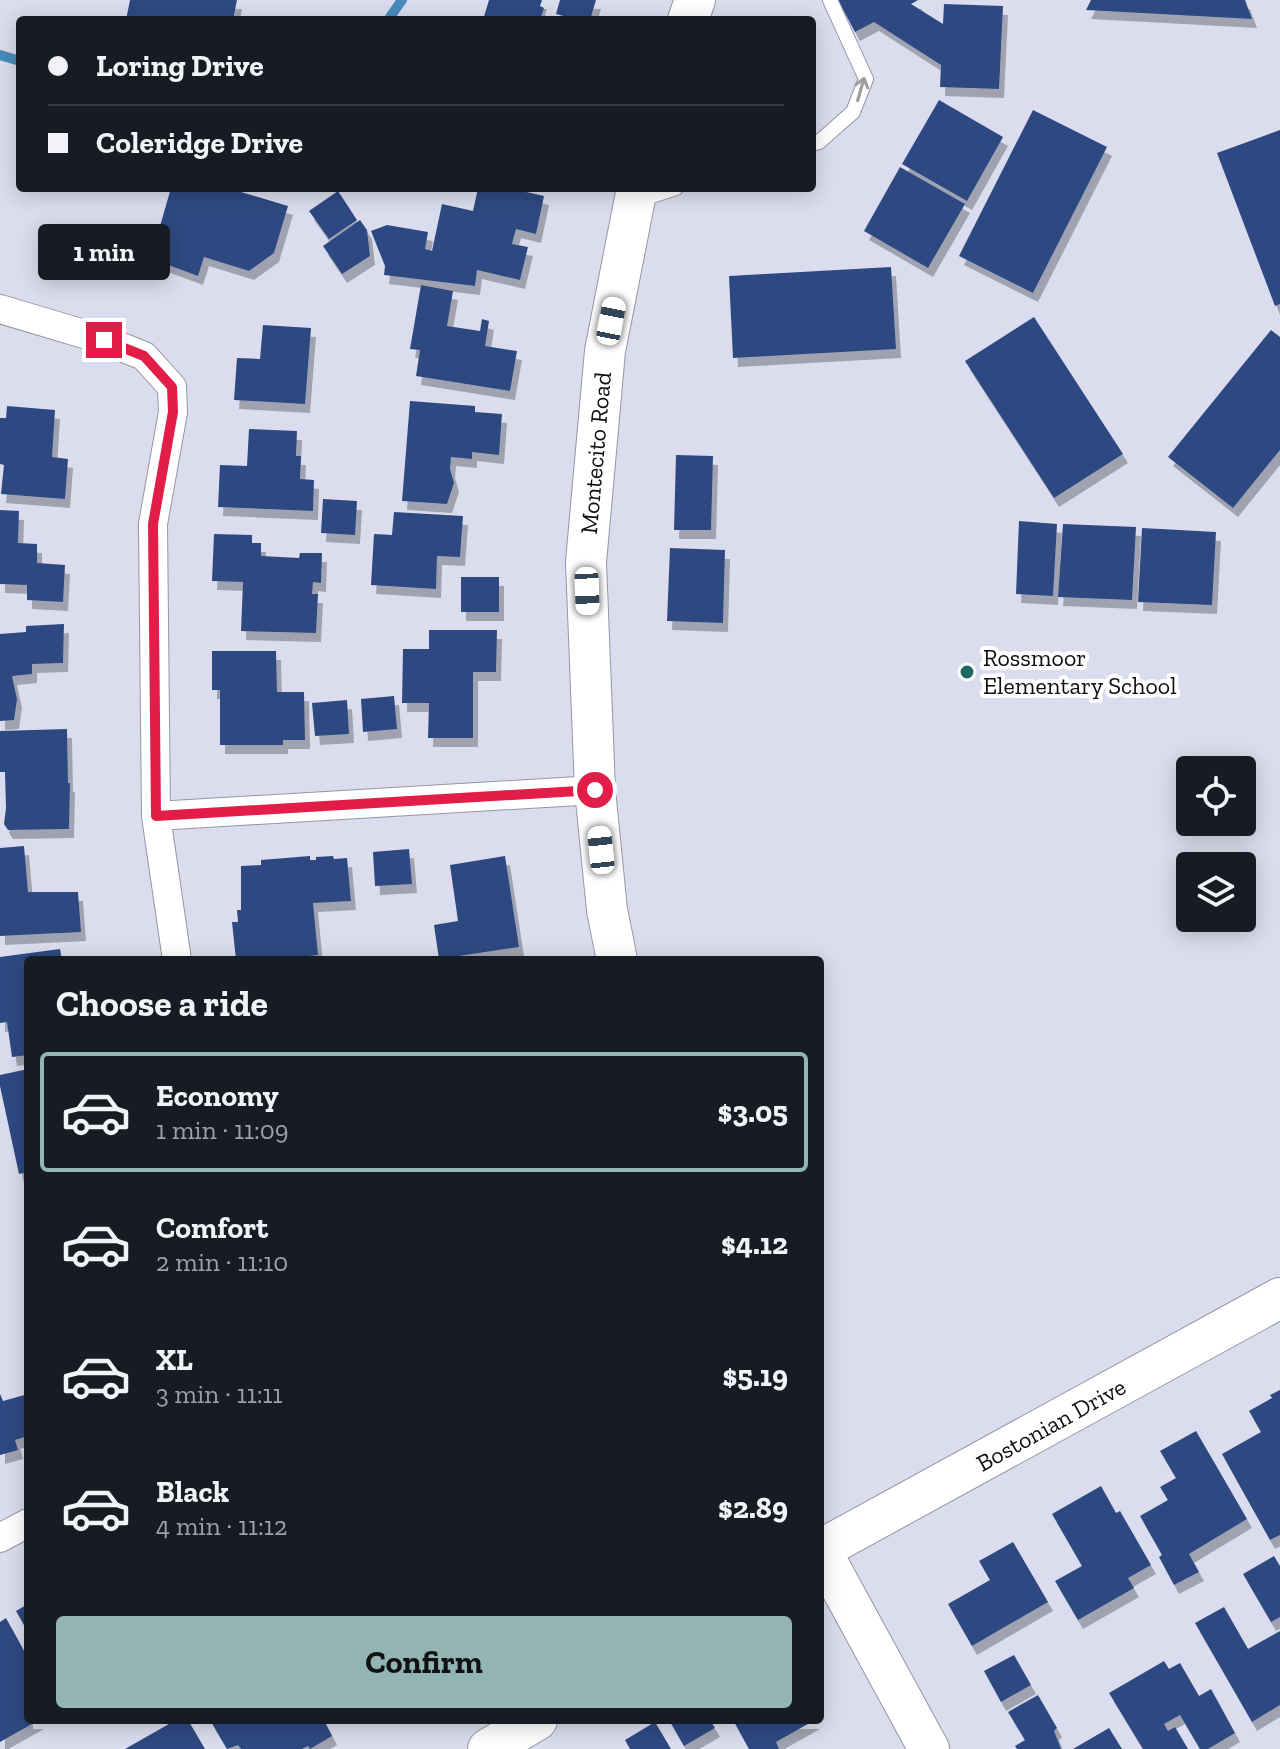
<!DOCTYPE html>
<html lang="en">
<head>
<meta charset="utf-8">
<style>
  :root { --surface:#171b24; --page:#20242c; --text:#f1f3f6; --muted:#9ea1a6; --line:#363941; --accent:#92b5b3 }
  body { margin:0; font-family:"Zilla Slab",serif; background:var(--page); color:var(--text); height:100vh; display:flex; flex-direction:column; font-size:30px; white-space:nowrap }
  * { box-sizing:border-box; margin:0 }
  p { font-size:26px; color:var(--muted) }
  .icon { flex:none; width:44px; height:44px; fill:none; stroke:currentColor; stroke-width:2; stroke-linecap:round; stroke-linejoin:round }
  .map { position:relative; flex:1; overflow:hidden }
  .side { position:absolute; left:24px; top:956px; width:800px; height:768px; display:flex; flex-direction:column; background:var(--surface); border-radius:8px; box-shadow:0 4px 20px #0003 }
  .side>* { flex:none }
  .hud { position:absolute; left:16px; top:16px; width:800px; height:176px; border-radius:8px; box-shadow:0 4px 20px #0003; display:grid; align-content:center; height:176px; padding:0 32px; background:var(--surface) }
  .controls { position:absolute; left:1176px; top:756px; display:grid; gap:16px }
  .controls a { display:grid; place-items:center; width:80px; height:80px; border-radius:8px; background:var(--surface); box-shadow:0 4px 20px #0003; font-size:40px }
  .end { position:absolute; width:36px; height:36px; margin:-18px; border:10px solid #e11d48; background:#fff; box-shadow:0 0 0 4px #fff }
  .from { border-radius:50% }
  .bubble { position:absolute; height:56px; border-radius:8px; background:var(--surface); box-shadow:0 4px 20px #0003; font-size:26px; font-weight:700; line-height:56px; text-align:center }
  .car { position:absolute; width:24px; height:48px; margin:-24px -12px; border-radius:10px; box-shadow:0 0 6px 2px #0007; background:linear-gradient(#fff 24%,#345 0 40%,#fff 0 76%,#345 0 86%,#fff 0) }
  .hud b { display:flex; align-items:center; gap:28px; height:76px; font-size:30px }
  .hud b+b { border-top:2px solid var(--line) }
  .hud i { width:20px; height:20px; background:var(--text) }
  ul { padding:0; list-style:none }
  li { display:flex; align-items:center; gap:24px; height:120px; margin:0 16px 12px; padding:0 16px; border:4px solid transparent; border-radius:8px }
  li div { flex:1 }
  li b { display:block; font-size:30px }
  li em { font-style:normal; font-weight:700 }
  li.active { border-color:var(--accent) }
  li>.icon { width:72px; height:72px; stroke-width:1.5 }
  h2 { padding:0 32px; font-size:36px; line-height:96px }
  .primary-button { display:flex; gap:16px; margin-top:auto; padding:16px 32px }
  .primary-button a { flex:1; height:92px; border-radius:8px; background:var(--accent); color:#111; font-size:32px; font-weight:700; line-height:92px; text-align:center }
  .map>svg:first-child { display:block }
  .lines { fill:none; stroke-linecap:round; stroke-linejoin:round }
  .stream { stroke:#498bbc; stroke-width:10 }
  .building { fill:#2d4a82; filter:url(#shadow) }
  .lane-casing { stroke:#9496a6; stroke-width:16 }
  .street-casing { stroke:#9496a6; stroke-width:30 }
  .secondary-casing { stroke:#9496a6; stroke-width:42 }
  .lane { stroke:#fff; stroke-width:14 }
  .street { stroke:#fff; stroke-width:28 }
  .secondary { stroke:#fff; stroke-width:40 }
  .oneway { stroke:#9e9ea1 }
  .route { stroke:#e11d48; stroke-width:10 }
  .poi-dot { fill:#1e6962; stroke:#fff; stroke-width:3 }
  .labels { text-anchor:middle; stroke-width:8; stroke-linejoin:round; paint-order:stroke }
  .street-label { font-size:24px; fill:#0d0d13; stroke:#fff }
  .poi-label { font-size:24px; fill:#0d0d13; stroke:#fff; text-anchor:start }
</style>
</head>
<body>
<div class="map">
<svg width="1280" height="1749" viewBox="0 0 1280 1749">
  <defs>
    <filter id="shadow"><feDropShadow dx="5" dy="9" stdDeviation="0" flood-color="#0004"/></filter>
  </defs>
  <rect width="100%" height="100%" fill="#dbddee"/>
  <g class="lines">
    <path class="stream" d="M 388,20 L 402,0
      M 0,55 L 20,61"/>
  </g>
  <path class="building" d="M 130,0 L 237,0 L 233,20 L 126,20 Z
    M 489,0 L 542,0 L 540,6 L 544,8 L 540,20 L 483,20 Z
    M 560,0 L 596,0 L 590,20 L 578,20 L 556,14 Z
    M 838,0 L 918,0 L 911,4 L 943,24 L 944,4 L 1003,6 L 999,89 L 940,87 L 941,65 L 874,22 L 855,32 Z
    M 1091,0 L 1245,0 L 1252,19 L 1086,10 Z
    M 939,100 L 1003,137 L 967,201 L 902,164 Z
    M 1033,110 L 1107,147 L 1033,293 L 959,256 Z
    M 1280,130 L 1280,304 L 1275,306 L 1217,153 Z
    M 900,167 L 965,204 L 928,268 L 864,231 Z
    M 171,188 L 228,188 L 288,206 L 274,253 L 249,271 L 204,257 L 198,276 L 160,262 L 166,243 L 156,240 Z
    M 478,188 L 509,188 L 544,196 L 536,234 L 516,229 L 512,244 L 528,247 L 520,280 L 477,270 L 475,286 L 384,275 L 385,266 L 371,231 L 387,225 L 428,232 L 425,249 L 432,251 L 442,204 L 473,211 Z
    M 338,191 L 357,220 L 329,239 L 309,211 Z
    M 360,220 L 367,230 L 370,256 L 342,274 L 323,246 Z
    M 891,267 L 896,349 L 733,358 L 729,276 Z
    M 421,285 L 453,291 L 447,326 L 480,331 L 482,319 L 489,321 L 485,346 L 517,351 L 510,391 L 416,376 L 420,350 L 410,349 Z
    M 1034,317 L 1123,454 L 1054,498 L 965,361 Z
    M 263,325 L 311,328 L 305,404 L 234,400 L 237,358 L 260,359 Z
    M 1271,330 L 1280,337 L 1280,450 L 1233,508 L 1168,457 Z
    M 410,401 L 475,406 L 475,412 L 502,414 L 499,455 L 472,452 L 472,459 L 451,457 L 450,469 L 454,483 L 447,504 L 402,501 Z
    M 7,406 L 55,410 L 52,457 L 68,459 L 65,499 L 1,494 L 4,465 L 0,464 L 0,418 L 6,418 Z
    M 249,429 L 297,431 L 296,456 L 301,456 L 300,479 L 314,480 L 313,511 L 218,507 L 220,465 L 247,466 Z
    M 676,455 L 713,456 L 711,530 L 674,530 Z
    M 323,499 L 357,501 L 355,535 L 321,533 Z
    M 0,510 L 19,511 L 18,543 L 37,544 L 37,563 L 65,565 L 63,602 L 27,600 L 27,585 L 0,584 Z
    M 394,512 L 463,516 L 460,557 L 437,556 L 436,589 L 371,585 L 374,534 L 392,535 Z
    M 1019,521 L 1057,524 L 1053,596 L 1016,594 Z
    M 1063,524 L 1136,527 L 1132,600 L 1058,597 Z
    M 1142,528 L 1216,532 L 1212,605 L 1138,602 Z
    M 214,534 L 252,535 L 252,543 L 261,543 L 261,556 L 299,558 L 300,553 L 322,553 L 321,583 L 313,582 L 312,594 L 318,594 L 316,633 L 241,631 L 243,582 L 212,581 Z
    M 670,548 L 725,550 L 723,623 L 667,621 Z
    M 461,577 L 499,577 L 499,612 L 461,612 Z
    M 64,624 L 63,663 L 32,664 L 32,674 L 12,676 L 17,699 L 14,720 L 0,721 L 0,634 L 26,632 L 26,626 Z
    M 429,630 L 497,630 L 496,672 L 473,672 L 473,738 L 428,738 L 429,703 L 402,703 L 403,649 L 429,649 Z
    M 212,651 L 276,651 L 277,692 L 304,692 L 305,740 L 283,740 L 283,745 L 220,745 L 220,690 L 212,690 Z
    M 394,696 L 397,729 L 363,732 L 361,699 Z
    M 347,700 L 349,734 L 315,736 L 312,703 Z
    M 67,729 L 68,783 L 70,783 L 69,829 L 8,830 L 4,824 L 6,808 L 5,772 L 0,772 L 0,731 Z
    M 24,846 L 28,892 L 78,892 L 81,932 L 0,936 L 0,848 Z
    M 409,849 L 412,884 L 375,886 L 373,852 Z
    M 310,856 L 310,860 L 316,860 L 316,857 L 333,856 L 334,859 L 347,858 L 351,901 L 313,903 L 318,955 L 273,960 L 236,960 L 232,922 L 238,922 L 237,910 L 241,910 L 241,866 L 261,865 L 261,860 Z
    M 505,856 L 519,947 L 439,959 L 434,925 L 458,921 L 450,865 Z
    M 60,949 L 62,960 L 28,960 L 28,1055 L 12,1057 L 7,1022 L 0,1023 L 0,957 Z
    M 28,1069 L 28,1172 L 19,1174 L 0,1086 L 0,1075 Z
    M 1280,1390 L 1280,1535 L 1270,1540 L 1222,1454 L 1261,1432 L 1249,1411 L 1272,1398 L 1270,1395 Z
    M 0,1394 L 3,1401 L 28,1394 L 28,1436 L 15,1440 L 18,1450 L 0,1455 Z
    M 1196,1431 L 1247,1519 L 1189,1554 L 1199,1572 L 1174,1585 L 1159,1557 L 1162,1555 L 1140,1516 L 1168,1500 L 1160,1487 L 1176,1478 L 1160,1451 Z
    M 1101,1486 L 1116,1513 L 1120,1511 L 1151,1565 L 1128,1578 L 1134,1588 L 1078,1620 L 1055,1581 L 1082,1566 L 1052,1514 Z
    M 1013,1542 L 1048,1602 L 972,1646 L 948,1604 L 990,1580 L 979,1561 Z
    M 1274,1556 L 1280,1566 L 1280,1617 L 1271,1622 L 1243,1574 Z
    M 28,1604 L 28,1632 L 16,1611 Z
    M 1224,1607 L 1248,1649 L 1280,1631 L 1280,1705 L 1252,1722 L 1195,1623 Z
    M 6,1618 L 28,1658 L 28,1720 L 39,1720 L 0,1742 L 0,1622 Z
    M 1014,1655 L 1031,1685 L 1001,1702 L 984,1671 Z
    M 1164,1661 L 1169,1669 L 1180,1663 L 1199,1696 L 1211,1689 L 1235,1733 L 1208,1749 L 1200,1749 L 1180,1715 L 1164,1724 L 1168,1731 L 1175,1727 L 1188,1749 L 1143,1749 L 1109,1693 Z
    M 1038,1695 L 1057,1728 L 1054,1731 L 1061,1749 L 1017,1749 L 1015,1746 L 1025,1740 L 1008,1712 Z
    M 176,1720 L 188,1720 L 205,1749 L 125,1749 Z
    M 210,1720 L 324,1720 L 332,1736 L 310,1749 L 308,1746 L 302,1749 L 241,1749 L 238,1745 L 227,1749 Z
    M 669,1720 L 710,1720 L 715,1728 L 684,1746 Z
    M 733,1720 L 815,1720 L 776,1742 L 779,1749 L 749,1749 Z
    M 655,1722 L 671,1749 L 630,1749 L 625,1740 Z
    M 1109,1728 L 1122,1749 L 1073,1749 Z"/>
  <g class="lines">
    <g class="lane-casing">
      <path id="lane" d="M 812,144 L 819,142 L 853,112 L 866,79 L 830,0
        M 639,200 L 676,188"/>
    </g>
    <g class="street-casing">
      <path id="street" d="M 0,309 L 104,340 L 144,356 L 172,387 L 173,412 L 153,524 L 156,816 L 177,960
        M 156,816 L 595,790
        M 0,1538 L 28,1523"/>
    </g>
    <g class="secondary-casing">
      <path id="secondary" d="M 688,20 L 695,0
        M 617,960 L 607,910 L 595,790 L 586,562 L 605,351 L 637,188
        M 820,1549 L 929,1749
        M 820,1550 L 1280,1298
        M 488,1749 L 537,1720"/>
    </g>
    <use href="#lane" class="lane"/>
    <use href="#street" class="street"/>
    <use href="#secondary" class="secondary"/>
  </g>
  <defs><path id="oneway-shaft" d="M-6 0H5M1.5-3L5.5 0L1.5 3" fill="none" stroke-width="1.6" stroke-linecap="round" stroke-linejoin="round" transform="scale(2)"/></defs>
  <use class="oneway" href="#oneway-shaft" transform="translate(861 89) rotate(-74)"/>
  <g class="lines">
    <path class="route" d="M 104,340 L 144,356 L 172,387 L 173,412 L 153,524 L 156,816 L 595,790"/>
  </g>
  <circle class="poi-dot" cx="967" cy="672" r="8"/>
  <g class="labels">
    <g class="street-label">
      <text transform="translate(596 453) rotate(-85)" y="8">Montecito Road</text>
      <text transform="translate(1051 1425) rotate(-29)" y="8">Bostonian Drive</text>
    </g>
    <g class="poi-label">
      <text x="983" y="666">Rossmoor<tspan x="983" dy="28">Elementary School</tspan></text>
    </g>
  </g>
</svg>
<div class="controls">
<a><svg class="icon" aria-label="locate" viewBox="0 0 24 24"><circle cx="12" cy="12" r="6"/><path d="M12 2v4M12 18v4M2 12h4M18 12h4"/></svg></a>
<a><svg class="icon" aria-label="layers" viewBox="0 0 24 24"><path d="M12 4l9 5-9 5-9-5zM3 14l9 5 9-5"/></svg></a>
</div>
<i class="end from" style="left:595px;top:790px"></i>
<i class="end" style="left:104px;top:340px"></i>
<div class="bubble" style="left:38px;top:224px;width:132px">1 min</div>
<i class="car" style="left:611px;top:321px;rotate:11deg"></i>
<i class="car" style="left:587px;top:591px;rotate:178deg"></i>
<i class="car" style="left:601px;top:850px;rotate:354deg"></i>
<div class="hud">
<b><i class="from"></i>Loring Drive</b>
<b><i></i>Coleridge Drive</b>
</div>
<section class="side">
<h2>Choose a ride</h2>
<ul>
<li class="active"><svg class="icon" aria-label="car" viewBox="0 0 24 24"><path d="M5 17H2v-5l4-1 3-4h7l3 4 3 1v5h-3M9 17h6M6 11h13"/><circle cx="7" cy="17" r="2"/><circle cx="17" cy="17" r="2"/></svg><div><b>Economy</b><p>1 min · 11:09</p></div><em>$3.05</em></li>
<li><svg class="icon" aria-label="car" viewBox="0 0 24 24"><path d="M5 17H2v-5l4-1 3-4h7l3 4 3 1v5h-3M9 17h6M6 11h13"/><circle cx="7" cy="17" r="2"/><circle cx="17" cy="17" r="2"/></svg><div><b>Comfort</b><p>2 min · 11:10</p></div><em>$4.12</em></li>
<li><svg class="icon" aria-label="car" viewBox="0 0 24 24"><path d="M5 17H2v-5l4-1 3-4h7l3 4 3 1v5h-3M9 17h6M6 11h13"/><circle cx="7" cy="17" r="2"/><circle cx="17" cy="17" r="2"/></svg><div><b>XL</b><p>3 min · 11:11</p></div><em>$5.19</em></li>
<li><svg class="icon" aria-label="car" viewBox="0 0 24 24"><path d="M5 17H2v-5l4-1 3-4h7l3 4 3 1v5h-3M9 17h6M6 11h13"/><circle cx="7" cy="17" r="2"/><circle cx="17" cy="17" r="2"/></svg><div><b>Black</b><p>4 min · 11:12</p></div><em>$2.89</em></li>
</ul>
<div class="primary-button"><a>Confirm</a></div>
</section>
</div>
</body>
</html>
